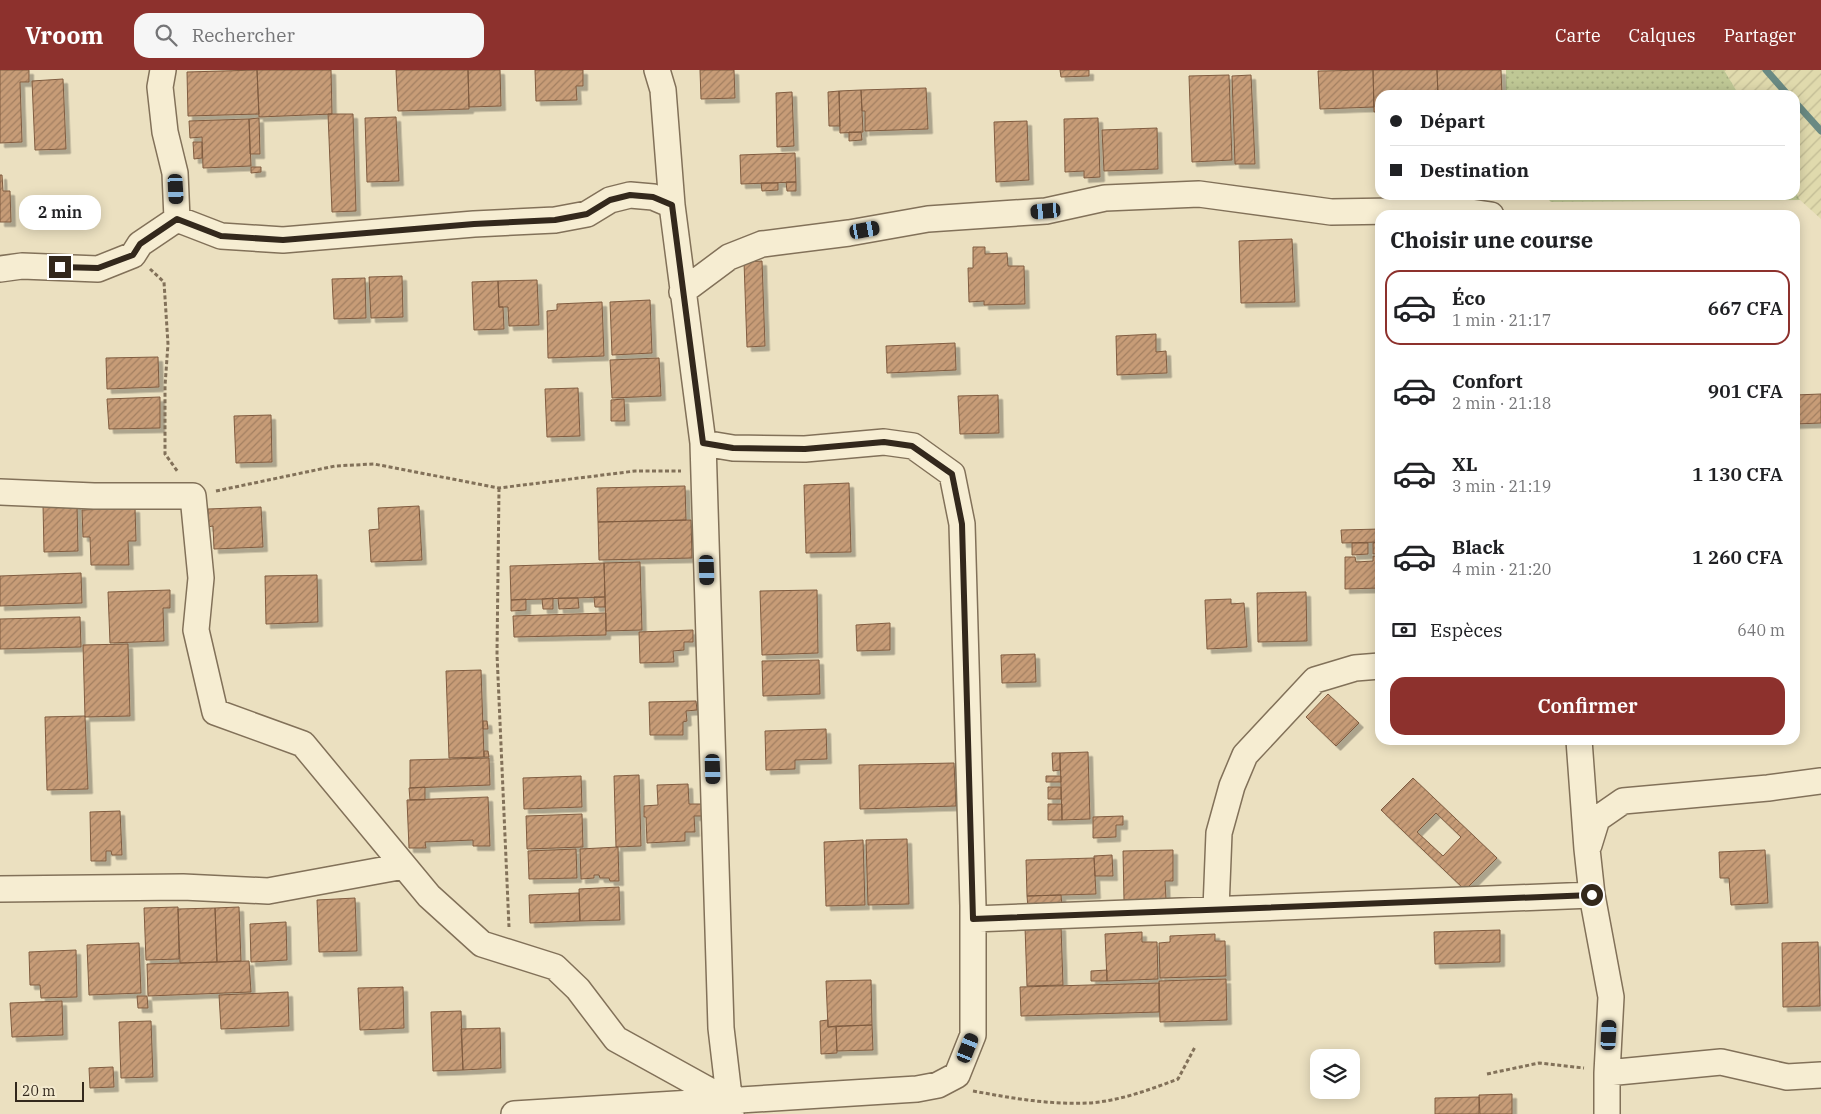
<!DOCTYPE html>
<html lang="fr">
<head>
<meta charset="utf-8">
<style>
  :root { --surface:#fff; --page:#f6f6f6; --text:#202124; --muted:#757577; --line:#e0e0e0; --accent:#8d312d }
  body { margin:0; font-family:"IBM Plex Serif",serif; background:var(--page); color:var(--text); height:100vh; display:flex; flex-direction:column; font-size:19px; white-space:nowrap }
  * { box-sizing:border-box; margin:0 }
  p { font-size:16px; color:var(--muted) }
  .icon { flex:none; width:28px; height:28px; fill:none; stroke:currentColor; stroke-width:2; stroke-linecap:round; stroke-linejoin:round }
  .map { position:relative; flex:1; overflow:hidden }
  .panel { position:absolute; left:1375px; top:140px; width:425px; height:535px; display:flex; flex-direction:column; background:var(--surface); border-radius:15px; box-shadow:0 2px 12px #0003 }
  .panel>* { flex:none }
  .top-card { position:absolute; left:1375px; top:20px; width:425px; height:110px; border-radius:15px; box-shadow:0 2px 12px #0003; display:grid; align-content:center; height:110px; padding:0 15px; background:var(--surface) }
  .fabs { position:absolute; left:1310px; top:979px; display:grid; gap:10px }
  .fabs a { display:grid; place-items:center; width:50px; height:50px; border-radius:10px; background:var(--surface); box-shadow:0 2px 12px #0003; font-size:25px }
  .scale { position:absolute; left:15px; bottom:12px; width:69px; box-sizing:border-box; padding-left:5px; border:2px solid #33281c; border-top:0; font-size:14px; line-height:18px; white-space:nowrap; color:#33281c; -webkit-text-stroke:4px #f3eacf; paint-order:stroke }
  .end { position:absolute; width:22px; height:22px; margin:-11px; border:6px solid #33281c; background:#fff; box-shadow:0 0 0 2px #fff }
  .from { border-radius:50% }
  .bubble { position:absolute; height:35px; border-radius:15px; background:var(--surface); box-shadow:0 2px 12px #0003; font-size:16px; font-weight:600; line-height:35px; text-align:center }
  .car { position:absolute; width:15px; height:30px; margin:-15px -8px; border-radius:6px; box-shadow:0 0 4px 1px #0007; background:linear-gradient(#222 24%,#8ab4d8 0 40%,#222 0 76%,#8ab4d8 0 86%,#222 0) }
  .top-card b { display:flex; align-items:center; gap:18px; height:48px; font-size:19px }
  .top-card b+b { border-top:1px solid var(--line) }
  .top-card i { width:12px; height:12px; background:var(--text) }
  ul { padding:0; list-style:none }
  li { display:flex; align-items:center; gap:15px; height:75px; margin:0 10px 8px; padding:0 5px; border:2px solid transparent; border-radius:15px }
  li div { flex:1 }
  li b { display:block; font-size:19px }
  li em { font-style:normal; font-weight:600 }
  li.current { border-color:var(--accent) }
  li>.icon { width:45px; height:45px; stroke-width:1.5 }
  h2 { padding:0 15px; font-size:22px; line-height:60px }
  .pay { display:flex; align-items:center; gap:12px; height:55px; padding:0 15px; font-size:19px }
  .pay p { margin-inline-start:auto }
  .primary-button { display:flex; gap:10px; margin-top:auto; padding:10px 15px }
  .primary-button a { flex:1; height:58px; border-radius:15px; background:var(--accent); color:#fff; font-size:20px; font-weight:600; line-height:58px; text-align:center }
  header { display:flex; align-items:center; gap:30px; box-sizing:border-box; height:70px; padding:0 25px; background:var(--accent); color:#fff }
  header strong { font-size:24px }
  nav { display:flex; gap:28px; margin-inline-start:auto; font-size:18px }
  .search { width:350px; height:45px; background:var(--page); display:flex; align-items:center; gap:12px; box-sizing:border-box; padding:0 18px; border-radius:15px; color:var(--muted); font-size:19px }
  .map>svg:first-child { display:block }
  .farmland { fill:url(#farmland-furrows) }
  .green { fill:url(#green-dots) }
  .lines { fill:none; stroke-linecap:round; stroke-linejoin:round }
  .stream { stroke:#6a8a83; stroke-width:7 }
  .building { fill:url(#building-hatch); stroke:#805c40; fill-rule:evenodd; filter:url(#shadow) }
  .minor-casing { stroke:#827159; stroke-width:28 }
  .path { stroke:#827159; stroke-width:3; stroke-dasharray:4 2.5; stroke-linecap:butt }
  .minor { stroke:#f6edd2; stroke-width:25 }
  .route { stroke:#33281c; stroke-width:6 }
</style>
</head>
<body>
<header>
<strong>Vroom</strong>
<div class="search"><svg class="icon" aria-label="search" viewBox="0 0 24 24"><circle cx="10" cy="10" r="6"/><path d="M15 15l6 6"/></svg>Rechercher</div>
<nav><a>Carte</a><a>Calques</a><a>Partager</a></nav>
</header>
<div class="map">
<svg width="1821" height="1044" viewBox="0 0 1821 1044">
  <defs>
    <pattern id="farmland-furrows" width="10" height="10" patternUnits="userSpaceOnUse" patternTransform="scale(1.25)"><rect width="10" height="10" fill="#e0daad"/><path d="M-1 1l2-2M0 10L10 0M9 11l2-2" fill="none" stroke="#c1bb94"/></pattern>
    <pattern id="green-dots" width="8" height="8" patternUnits="userSpaceOnUse" patternTransform="scale(1.25)"><rect width="8" height="8" fill="#bfc895"/><path d="M2 2h.1M6 6h.1" fill="none" stroke="#a5ac80" stroke-width="1.8" stroke-linecap="round"/></pattern>
    <pattern id="building-hatch" width="6" height="6" patternUnits="userSpaceOnUse" patternTransform="scale(1.25)"><rect width="6" height="6" fill="#c79c77"/><path d="M-1 1l2-2M0 6l6-6M5 7l2-2" fill="none" stroke="#a27f61"/></pattern>
    <filter id="shadow"><feDropShadow dx="4.5" dy="4.5" stdDeviation="0" flood-color="#0004"/></filter>
  </defs>
  <rect width="100%" height="100%" fill="#ebe0c0"/>
  <path class="farmland" d="M 1724,0 L 1821,0 L 1821,149 L 1800,130 L 1795,121 L 1795,25 L 1739,25 Z"/>
  <path class="green" d="M 1506,0 L 1724,0 L 1739,25 L 1506,25 Z
    M 1795,121 L 1800,130 L 1551,132 L 1544,125 L 1795,125 Z"/>
  <g class="lines">
    <path class="stream" d="M 1766,0 L 1788,25
      M 1795,32 L 1821,61"/>
  </g>
  <path class="building" d="M 0,0 L 29,0 L 29,12 L 20,12 L 22,72 L 0,73 Z
    M 257,0 L 259,44 L 188,46 L 187,2 Z
    M 257,0 L 331,0 L 332,44 L 259,47 Z
    M 396,0 L 468,0 L 469,39 L 398,41 Z
    M 468,0 L 500,0 L 501,36 L 469,37 Z
    M 535,0 L 583,0 L 583,16 L 576,16 L 577,30 L 536,31 Z
    M 700,0 L 734,0 L 735,28 L 701,29 Z
    M 1060,0 L 1089,0 L 1089,6 L 1061,7 Z
    M 1373,0 L 1374,37 L 1320,39 L 1318,1 Z
    M 1373,0 L 1437,0 L 1438,25 L 1380,25 L 1380,41 L 1374,42 Z
    M 1437,0 L 1501,0 L 1502,25 L 1438,25 Z
    M 1229,5 L 1232,90 L 1192,92 L 1189,6 Z
    M 1251,5 L 1255,94 L 1235,94 L 1232,6 Z
    M 63,9 L 66,79 L 35,80 L 32,11 Z
    M 926,18 L 928,59 L 865,61 L 865,41 L 862,41 L 861,20 Z
    M 861,20 L 863,62 L 840,63 L 839,21 Z
    M 839,21 L 840,56 L 829,56 L 828,22 Z
    M 792,22 L 794,76 L 777,77 L 776,23 Z
    M 328,44 L 353,44 L 356,141 L 332,142 Z
    M 396,47 L 399,111 L 367,112 L 365,48 Z
    M 259,48 L 260,84 L 250,84 L 249,49 Z
    M 1098,48 L 1100,107 L 1084,108 L 1084,101 L 1065,102 L 1064,49 Z
    M 249,49 L 251,96 L 203,98 L 202,67 L 190,68 L 189,51 Z
    M 1027,51 L 1029,110 L 996,112 L 994,52 Z
    M 1157,58 L 1158,99 L 1104,101 L 1102,60 Z
    M 849,62 L 861,62 L 862,70 L 849,71 Z
    M 193,72 L 202,72 L 202,88 L 194,89 Z
    M 795,83 L 796,112 L 741,114 L 740,85 Z
    M 251,97 L 261,97 L 261,102 L 251,103 Z
    M 0,105 L 2,105 L 3,121 L 10,121 L 11,152 L 0,152 Z
    M 786,112 L 796,112 L 796,121 L 787,121 Z
    M 761,113 L 778,113 L 778,120 L 762,121 Z
    M 1292,169 L 1295,232 L 1241,233 L 1239,171 Z
    M 973,177 L 985,177 L 985,184 L 1007,183 L 1008,196 L 1024,196 L 1025,234 L 984,235 L 984,231 L 969,232 L 968,198 L 973,198 Z
    M 762,191 L 765,276 L 747,277 L 744,192 Z
    M 402,206 L 403,247 L 371,248 L 369,207 Z
    M 365,208 L 366,248 L 334,249 L 332,209 Z
    M 537,210 L 539,255 L 509,256 L 508,237 L 499,237 L 498,211 Z
    M 498,211 L 499,237 L 503,237 L 504,259 L 474,260 L 472,212 Z
    M 650,230 L 652,283 L 612,285 L 610,232 Z
    M 602,232 L 604,286 L 548,288 L 547,241 L 557,240 L 557,234 Z
    M 1156,264 L 1156,282 L 1166,281 L 1167,303 L 1117,305 L 1116,266 Z
    M 955,273 L 956,300 L 887,303 L 886,276 Z
    M 158,287 L 159,317 L 107,319 L 106,288 Z
    M 659,288 L 661,326 L 612,328 L 610,290 Z
    M 578,318 L 580,366 L 547,367 L 545,319 Z
    M 1821,324 L 1821,353 L 1795,354 L 1795,325 Z
    M 998,325 L 999,363 L 960,364 L 958,326 Z
    M 160,327 L 160,358 L 109,359 L 107,329 Z
    M 624,329 L 625,351 L 611,351 L 611,330 Z
    M 271,345 L 272,392 L 236,393 L 234,346 Z
    M 849,413 L 851,482 L 806,483 L 804,415 Z
    M 685,416 L 686,450 L 598,452 L 597,418 Z
    M 77,434 L 78,481 L 44,482 L 43,435 Z
    M 419,436 L 422,490 L 371,492 L 369,460 L 379,459 L 378,438 Z
    M 261,437 L 263,477 L 214,479 L 213,456 L 208,457 L 208,439 Z
    M 135,438 L 136,471 L 128,471 L 129,495 L 91,495 L 90,467 L 83,467 L 82,440 Z
    M 691,450 L 692,488 L 599,490 L 598,452 Z
    M 1380,459 L 1380,472 L 1342,473 L 1341,460 Z
    M 1380,472 L 1380,484 L 1373,484 L 1373,473 Z
    M 1352,473 L 1368,473 L 1368,484 L 1352,485 Z
    M 1373,486 L 1380,486 L 1380,518 L 1345,519 L 1345,487 L 1355,487 L 1356,492 L 1373,491 Z
    M 640,492 L 642,560 L 606,561 L 604,493 Z
    M 604,493 L 605,527 L 511,530 L 510,496 Z
    M 81,503 L 82,533 L 0,536 L 0,506 Z
    M 317,505 L 318,552 L 266,554 L 265,506 Z
    M 170,520 L 170,538 L 163,538 L 164,571 L 110,573 L 108,522 Z
    M 817,520 L 818,583 L 762,585 L 760,521 Z
    M 1306,522 L 1307,571 L 1258,572 L 1257,523 Z
    M 594,527 L 605,527 L 605,537 L 595,537 Z
    M 553,528 L 553,539 L 543,539 L 542,529 Z
    M 558,528 L 578,528 L 579,538 L 559,539 Z
    M 526,529 L 526,540 L 511,541 L 511,530 Z
    M 1231,529 L 1231,534 L 1244,533 L 1247,577 L 1207,579 L 1205,530 Z
    M 606,543 L 606,565 L 514,567 L 513,546 Z
    M 80,547 L 81,577 L 0,579 L 0,549 Z
    M 890,553 L 890,580 L 857,581 L 856,555 Z
    M 693,560 L 693,572 L 684,572 L 684,580 L 673,581 L 674,592 L 640,593 L 639,562 Z
    M 128,574 L 130,646 L 85,647 L 83,575 Z
    M 1035,584 L 1036,612 L 1002,613 L 1001,585 Z
    M 819,590 L 820,624 L 763,626 L 762,591 Z
    M 481,600 L 484,687 L 449,688 L 446,601 Z
    M 1328,624 L 1359,653 L 1336,676 L 1306,647 Z
    M 696,631 L 697,640 L 686,641 L 687,651 L 683,652 L 683,665 L 650,665 L 649,632 Z
    M 85,646 L 88,719 L 47,720 L 45,647 Z
    M 483,651 L 487,651 L 488,659 L 483,659 Z
    M 826,659 L 827,689 L 795,690 L 795,699 L 766,700 L 765,661 Z
    M 484,681 L 488,681 L 489,687 L 484,687 Z
    M 1088,682 L 1090,749 L 1062,750 L 1060,683 Z
    M 1052,683 L 1060,683 L 1060,700 L 1053,701 Z
    M 489,688 L 490,715 L 410,718 L 410,690 Z
    M 954,693 L 956,736 L 860,739 L 859,695 Z
    M 639,705 L 641,776 L 616,777 L 614,706 Z
    M 581,706 L 582,737 L 524,739 L 523,708 Z
    M 1046,706 L 1061,706 L 1061,712 L 1046,712 Z
    M 1413,708 L 1497,788 L 1465,820 L 1381,740 ZM 1436,743 L 1461,767 L 1443,786 L 1417,762 Z
    M 688,714 L 689,734 L 703,734 L 703,746 L 694,746 L 695,762 L 685,762 L 685,771 L 647,773 L 646,747 L 644,747 L 644,736 L 658,735 L 657,715 Z
    M 425,717 L 425,730 L 410,730 L 409,718 Z
    M 1048,717 L 1061,717 L 1061,729 L 1048,729 Z
    M 488,727 L 490,776 L 473,776 L 473,770 L 425,772 L 426,778 L 409,778 L 407,730 Z
    M 1048,734 L 1062,734 L 1062,750 L 1048,750 Z
    M 120,741 L 122,785 L 112,785 L 111,781 L 106,781 L 106,791 L 91,791 L 90,742 Z
    M 582,744 L 583,777 L 527,779 L 526,746 Z
    M 1123,746 L 1123,755 L 1116,755 L 1116,767 L 1093,768 L 1093,747 Z
    M 907,769 L 909,834 L 868,835 L 866,770 Z
    M 863,770 L 865,835 L 826,836 L 824,772 Z
    M 618,777 L 619,811 L 610,811 L 609,808 L 600,808 L 599,805 L 594,805 L 594,808 L 581,809 L 580,779 Z
    M 576,779 L 577,808 L 529,809 L 528,781 Z
    M 1173,780 L 1173,811 L 1165,811 L 1166,829 L 1124,830 L 1123,781 Z
    M 1765,780 L 1768,833 L 1731,835 L 1729,808 L 1720,808 L 1719,782 Z
    M 1112,785 L 1113,806 L 1095,806 L 1094,786 Z
    M 1094,788 L 1096,824 L 1027,826 L 1026,790 Z
    M 619,817 L 620,850 L 580,851 L 579,819 Z
    M 579,823 L 580,851 L 530,853 L 529,825 Z
    M 1061,825 L 1062,836 L 1028,838 L 1027,826 Z
    M 355,828 L 357,881 L 319,882 L 317,830 Z
    M 178,837 L 179,889 L 146,890 L 144,838 Z
    M 239,837 L 241,891 L 217,892 L 215,838 Z
    M 215,838 L 217,892 L 180,893 L 178,839 Z
    M 286,852 L 287,890 L 251,892 L 250,854 Z
    M 1061,856 L 1063,915 L 1027,916 L 1025,857 Z
    M 1500,860 L 1500,892 L 1435,894 L 1434,862 Z
    M 1142,862 L 1142,872 L 1157,872 L 1158,909 L 1107,911 L 1105,864 Z
    M 1215,864 L 1215,871 L 1225,871 L 1226,906 L 1160,908 L 1159,873 L 1170,872 L 1170,866 Z
    M 1818,872 L 1820,936 L 1783,937 L 1782,873 Z
    M 139,873 L 141,923 L 89,925 L 87,875 Z
    M 76,880 L 77,927 L 41,928 L 40,915 L 30,915 L 29,882 Z
    M 249,891 L 251,922 L 148,926 L 147,894 Z
    M 1107,900 L 1107,911 L 1091,911 L 1091,901 Z
    M 1226,909 L 1227,950 L 1160,952 L 1159,911 Z
    M 871,910 L 872,955 L 828,957 L 826,911 Z
    M 1159,913 L 1159,942 L 1021,946 L 1020,917 Z
    M 403,917 L 404,958 L 360,960 L 358,918 Z
    M 288,922 L 289,956 L 221,959 L 219,925 Z
    M 137,926 L 147,926 L 148,938 L 138,938 Z
    M 62,931 L 63,965 L 12,967 L 10,933 Z
    M 461,941 L 463,1000 L 433,1001 L 431,942 Z
    M 828,950 L 828,957 L 836,956 L 837,983 L 821,984 L 820,951 Z
    M 151,951 L 153,1007 L 121,1008 L 119,952 Z
    M 872,955 L 873,980 L 837,981 L 836,956 Z
    M 500,958 L 501,998 L 463,1000 L 461,959 Z
    M 113,997 L 114,1017 L 90,1018 L 89,998 Z
    M 1512,1024 L 1512,1044 L 1480,1044 L 1479,1025 Z
    M 1479,1027 L 1479,1044 L 1435,1044 L 1435,1028 Z"/>
  <g class="lines">
    <g class="minor-casing">
      <path id="minor" d="M 163,0 L 160,17 L 165,62 L 175,103 L 177,149
        M 657,0 L 663,20 L 672,135 L 703,373 L 721,958 L 731,1043
        M 0,199 L 22,196 L 98,199 L 133,185 L 140,174 L 177,149 L 221,166 L 283,170 L 474,154 L 555,150 L 587,144 L 610,130 L 630,125 L 653,127 L 672,135
        M 682,222 L 729,187 L 762,174 L 849,163 L 928,149 L 1046,141 L 1105,128 L 1199,124 L 1331,142 L 1457,140 L 1491,145
        M 0,422 L 94,426 L 193,426 L 201,508 L 196,560 L 215,642 L 303,674 L 429,826 L 482,874 L 555,897 L 578,919 L 616,969 L 730,1032
        M 1579,670 L 1587,779 L 1592,825 L 1611,927 L 1607,1003 L 1607,1044
        M 1589,775 L 1597,749 L 1623,731 L 1768,718 L 1821,711
        M 0,819 L 183,817 L 268,821 L 404,796
        M 1216,839 L 1219,763 L 1232,716 L 1245,685 L 1315,610 L 1355,598 L 1380,596
        M 973,849 L 1592,825
        M 1607,1003 L 1721,992 L 1787,1007 L 1821,1005
        M 514,1044 L 917,1019 L 938,1015 L 957,1005 L 973,965 L 973,836 L 962,454 L 952,404 L 913,376 L 884,372 L 805,379 L 733,378 L 703,373"/>
    </g>
    <path class="path" d="M 150,199 L 164,212 L 168,274 L 165,316 L 165,384 L 178,402
      M 499,418 L 497,584 L 509,857
      M 216,421 L 335,396 L 374,394 L 499,418 L 635,401 L 681,401
      M 1487,1004 L 1539,993 L 1584,998
      M 973,1021 C 1011,1028 1050,1035 1089,1033 C 1119,1031 1149,1020 1178,1009 L 1195,977"/>
    <use href="#minor" class="minor"/>
  </g>
  <g class="lines">
    <path class="route" d="M 60,197 L 98,198 L 133,185 L 140,174 L 177,149 L 221,166 L 283,170 L 474,154 L 555,150 L 587,144 L 610,130 L 630,125 L 653,127 L 672,135 L 703,373 L 733,378 L 805,379 L 884,372 L 912,376 L 952,404 L 962,454 L 973,849 L 1592,825"/>
  </g>
</svg>
<div class="fabs">
<a><svg class="icon" aria-label="layers" viewBox="0 0 24 24"><path d="M12 4l9 5-9 5-9-5zM3 14l9 5 9-5"/></svg></a>
</div>
<div class="scale">20 m</div>
<i class="end from" style="left:1592px;top:825px"></i>
<i class="end" style="left:60px;top:197px"></i>
<div class="bubble" style="left:19px;top:125px;width:82px">2 min</div>
<i class="car" style="left:176px;top:119px;rotate:177deg"></i>
<i class="car" style="left:1046px;top:141px;rotate:265deg"></i>
<i class="car" style="left:865px;top:160px;rotate:80deg"></i>
<i class="car" style="left:707px;top:500px;rotate:178deg"></i>
<i class="car" style="left:713px;top:699px;rotate:178deg"></i>
<i class="car" style="left:1609px;top:965px;rotate:3deg"></i>
<i class="car" style="left:968px;top:978px;rotate:22deg"></i>
<div class="top-card">
<b><i class="from"></i>Départ</b>
<b><i></i>Destination</b>
</div>
<section class="panel">
<h2>Choisir une course</h2>
<ul>
<li class="current"><svg class="icon" aria-label="car" viewBox="0 0 24 24"><path d="M5 17H2v-5l4-1 3-4h7l3 4 3 1v5h-3M9 17h6M6 11h13"/><circle cx="7" cy="17" r="2"/><circle cx="17" cy="17" r="2"/></svg><div><b>Éco</b><p>1 min · 21:17</p></div><em>667 CFA</em></li>
<li><svg class="icon" aria-label="car" viewBox="0 0 24 24"><path d="M5 17H2v-5l4-1 3-4h7l3 4 3 1v5h-3M9 17h6M6 11h13"/><circle cx="7" cy="17" r="2"/><circle cx="17" cy="17" r="2"/></svg><div><b>Confort</b><p>2 min · 21:18</p></div><em>901 CFA</em></li>
<li><svg class="icon" aria-label="car" viewBox="0 0 24 24"><path d="M5 17H2v-5l4-1 3-4h7l3 4 3 1v5h-3M9 17h6M6 11h13"/><circle cx="7" cy="17" r="2"/><circle cx="17" cy="17" r="2"/></svg><div><b>XL</b><p>3 min · 21:19</p></div><em>1 130 CFA</em></li>
<li><svg class="icon" aria-label="car" viewBox="0 0 24 24"><path d="M5 17H2v-5l4-1 3-4h7l3 4 3 1v5h-3M9 17h6M6 11h13"/><circle cx="7" cy="17" r="2"/><circle cx="17" cy="17" r="2"/></svg><div><b>Black</b><p>4 min · 21:20</p></div><em>1 260 CFA</em></li>
</ul>
<div class="pay"><svg class="icon" aria-label="cash" viewBox="0 0 24 24"><path d="M3 7h18v10H3z"/><circle cx="12" cy="12" r="2"/></svg>Espèces<p>640 m</p></div>
<div class="primary-button"><a>Confirmer</a></div>
</section>
</div>
</body>
</html>
